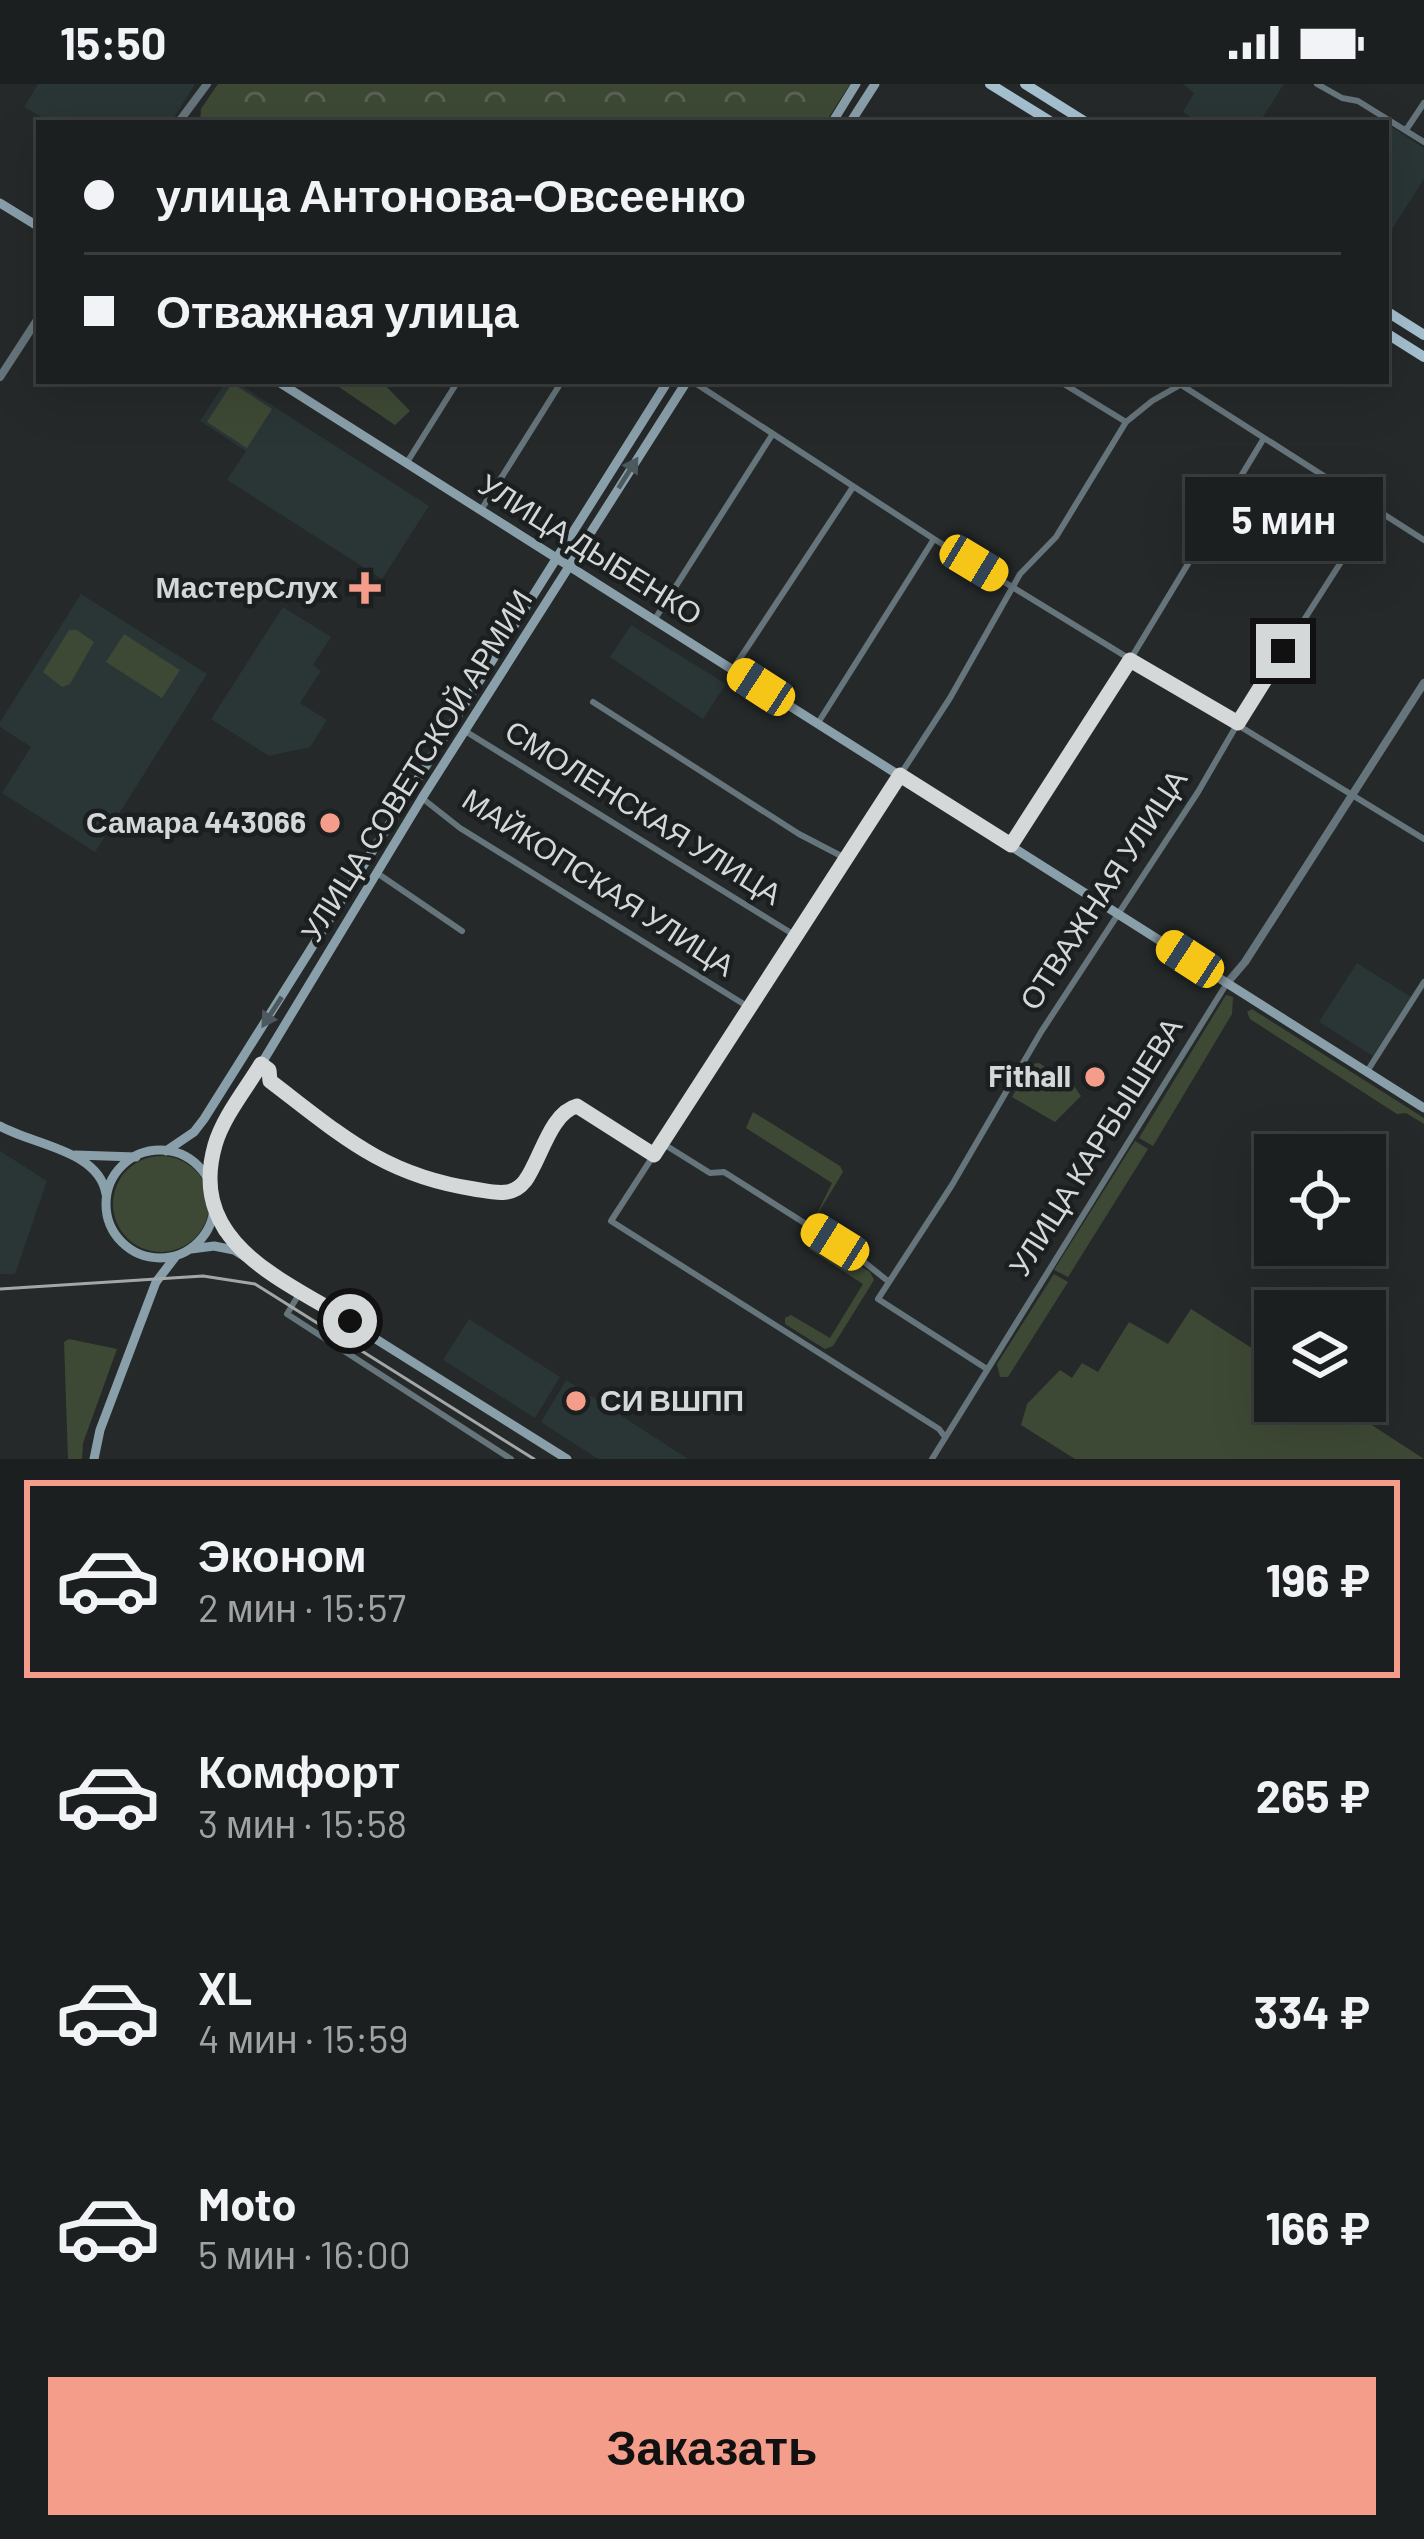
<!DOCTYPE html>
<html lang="ru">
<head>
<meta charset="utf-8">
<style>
  :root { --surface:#1c1f1f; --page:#252728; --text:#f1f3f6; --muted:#a0a2a4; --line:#3a3d3d; --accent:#f49d8b }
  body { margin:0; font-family:Barlow,sans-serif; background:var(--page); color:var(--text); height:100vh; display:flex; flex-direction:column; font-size:45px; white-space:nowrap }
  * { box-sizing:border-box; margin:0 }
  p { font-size:39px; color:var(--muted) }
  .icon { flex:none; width:66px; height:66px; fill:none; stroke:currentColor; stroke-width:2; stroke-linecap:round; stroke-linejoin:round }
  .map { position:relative; height:1375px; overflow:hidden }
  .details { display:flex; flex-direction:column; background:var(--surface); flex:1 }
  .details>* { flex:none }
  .guide { position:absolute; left:36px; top:36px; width:1353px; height:264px; border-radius:0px; box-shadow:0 12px 48px #0002,0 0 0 3px var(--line); display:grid; align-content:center; height:264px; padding:0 48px; background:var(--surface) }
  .tools { position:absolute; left:1254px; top:1050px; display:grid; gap:24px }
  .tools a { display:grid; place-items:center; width:132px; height:132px; border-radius:0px; background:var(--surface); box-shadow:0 12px 48px #0002,0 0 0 3px var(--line); font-size:60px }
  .end { position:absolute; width:54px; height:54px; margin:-27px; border:15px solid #d5d8d8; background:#111; box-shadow:0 0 0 6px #111 }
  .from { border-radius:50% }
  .bubble { position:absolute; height:84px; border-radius:0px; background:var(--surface); box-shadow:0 12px 48px #0002,0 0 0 3px var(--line); font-size:39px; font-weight:700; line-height:84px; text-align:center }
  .car { position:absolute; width:36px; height:72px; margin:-36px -18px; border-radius:15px; box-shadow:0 0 9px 3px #0007; background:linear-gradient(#f5c518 24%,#345 0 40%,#f5c518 0 76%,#345 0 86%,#f5c518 0) }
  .guide b { display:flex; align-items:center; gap:42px; height:114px; font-size:45px }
  .guide b+b { border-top:3px solid var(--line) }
  .guide i { width:30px; height:30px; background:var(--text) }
  ul { padding:21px 0 0; list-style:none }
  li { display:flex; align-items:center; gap:36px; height:198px; margin:0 24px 18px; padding:0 24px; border:6px solid transparent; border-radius:0px }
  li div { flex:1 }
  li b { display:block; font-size:45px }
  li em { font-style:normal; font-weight:700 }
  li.selected { border-color:var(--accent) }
  li>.icon { width:108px; height:108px; stroke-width:1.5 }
  .cta { display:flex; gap:24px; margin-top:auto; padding:24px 48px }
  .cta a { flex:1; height:138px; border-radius:0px; background:var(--accent); color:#111; font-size:48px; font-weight:700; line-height:138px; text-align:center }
  .status { display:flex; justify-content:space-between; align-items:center; height:84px; padding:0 60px; background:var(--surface); direction:ltr }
  .status svg { height:33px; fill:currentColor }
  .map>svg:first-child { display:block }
  .built { fill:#2a3536 }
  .grass { fill:#3e4935 }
  .park { fill:url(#park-crowns) }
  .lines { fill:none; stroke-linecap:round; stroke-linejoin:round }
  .minor { stroke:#66747b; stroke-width:6 }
  .tertiary { stroke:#66747b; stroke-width:8 }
  .secondary { stroke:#899faa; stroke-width:9 }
  .primary { stroke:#a5c0cf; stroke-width:10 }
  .tram { stroke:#a3a7a7; stroke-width:3 }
  .oneway { fill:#4c595e }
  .route { stroke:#d5d8d8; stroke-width:15 }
  .poi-dot { fill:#f49d8b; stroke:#1b1f1f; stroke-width:4.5 }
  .labels { text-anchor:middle; stroke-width:9; stroke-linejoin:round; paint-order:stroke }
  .street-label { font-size:30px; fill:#d5d8d8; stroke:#1b1f1f }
  .poi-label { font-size:30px; font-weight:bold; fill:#d5d8d8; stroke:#1b1f1f; text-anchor:end }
</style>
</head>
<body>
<div class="status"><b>15:50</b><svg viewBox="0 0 49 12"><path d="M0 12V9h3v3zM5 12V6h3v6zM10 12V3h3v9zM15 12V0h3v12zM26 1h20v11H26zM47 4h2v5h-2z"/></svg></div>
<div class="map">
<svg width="1424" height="1375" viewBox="0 0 1424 1375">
  <defs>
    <pattern id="park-crowns" width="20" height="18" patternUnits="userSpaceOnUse" patternTransform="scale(3)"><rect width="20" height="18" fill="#3e4935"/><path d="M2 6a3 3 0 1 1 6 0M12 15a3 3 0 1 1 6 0" fill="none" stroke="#596252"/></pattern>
  </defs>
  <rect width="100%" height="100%" fill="#252929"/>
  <path class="built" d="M 38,0 L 195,0 L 171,39 L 52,39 L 24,23 Z
    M 1284,0 L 1259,39 L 1200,39 L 1183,28 L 1194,9 L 1183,0 Z
    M 1387,40 L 1424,64 L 1424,95 L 1392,145 L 1386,141 Z
    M 226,297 L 234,297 L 429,422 L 382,495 L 227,396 L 246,367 L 200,337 Z
    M 81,510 L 207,590 L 95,768 L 2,709 L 31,663 L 0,643 L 0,638 Z
    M 283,523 L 331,553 L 313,581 L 321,587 L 300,619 L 327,636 L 310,663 L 269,672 L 211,635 Z
    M 631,541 L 726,600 L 703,635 L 610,573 Z
    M 1357,879 L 1411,913 L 1373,972 L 1319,938 Z
    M 0,1067 L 47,1097 L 15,1190 L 0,1190 Z
    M 469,1235 L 560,1293 L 535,1334 L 443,1276 Z
    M 566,1296 L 688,1375 L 598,1375 L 541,1338 Z"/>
  <path class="grass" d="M 330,297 L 381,297 L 410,327 L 395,341 Z
    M 232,299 L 272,325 L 247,364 L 207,338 Z
    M 69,546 L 77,546 L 94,558 L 70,600 L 62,603 L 43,588 Z
    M 124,550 L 180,586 L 162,614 L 106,578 Z
    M 1226,911 L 1233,913 L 1232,930 L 1153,1062 L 1139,1054 Z
    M 1252,925 L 1424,1034 L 1424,1040 L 1406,1029 L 1397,1030 L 1250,935 L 1247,928 Z
    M 1039,979 L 1074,1002 L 1081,1012 L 1055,1038 L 1012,1013 L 1032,980 Z
    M 753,1028 L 840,1082 L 843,1088 L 814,1136 L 832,1099 L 746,1044 Z
    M 1135,1057 L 1148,1065 L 1068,1193 L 1054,1186 Z
    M113 1120a48 48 0 1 1 96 0a48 48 0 1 1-96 0Z
    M 815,1155 L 870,1188 L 874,1196 L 833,1262 L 825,1265 L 785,1240 L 785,1234 L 791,1231 L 830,1254 L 863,1200 L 809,1165 Z
    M 1054,1190 L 1068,1198 L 1008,1293 L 1000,1293 L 997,1280 Z
    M 1191,1225 L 1275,1279 L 1275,1317 L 1335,1317 L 1424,1375 L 1075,1375 L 1021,1341 L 1027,1320 L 1060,1286 L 1072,1294 L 1082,1279 L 1098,1288 L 1129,1238 L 1168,1260 Z
    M 69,1255 L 117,1265 L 83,1359 L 82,1375 L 68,1375 L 64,1258 Z"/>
  <path class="park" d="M 218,0 L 850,0 L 825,39 L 200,39 L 201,25 Z"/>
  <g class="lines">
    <path class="minor" d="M 1317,0 L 1342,14 L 1358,17 L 1424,58
      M 1406,46 L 1424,19
      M 692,297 L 934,455 L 1424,755
      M 1059,297 L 1126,338
      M 1175,297 L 1424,456
      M 406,380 L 458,297
      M 481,426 L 562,297
      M 655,535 L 772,351
      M 733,585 L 853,403
      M 593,618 L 799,750 L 847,775
      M 818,639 L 934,455
      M 465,647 L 796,852
      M 422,714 L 460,744 L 750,924
      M 1011,761 L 1130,576 L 1264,354
      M 377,789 L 462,847
      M 261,980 L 269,986 L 270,997 L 371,1073 L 428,1098 L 504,1110 L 522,1102 L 563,1029 L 577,1022 L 654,1071
      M 1368,986 L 1424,898
      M 662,1059 L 710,1089 L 724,1088 L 858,1173 L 889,1198
      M 301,1207 L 287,1230 L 511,1375
      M 987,1285 L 878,1215 L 952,1101 L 1041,948 L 1198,708 L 1238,639 L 1375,425
      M 945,1353 L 939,1345 L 611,1137 L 950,614 L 1020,490 L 1056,453 L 1126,338 L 1152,317 L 1180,301
      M 932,1375 L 1227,899"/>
    <path class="tertiary" d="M 178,39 L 207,0
      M 0,293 L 39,233
      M 1227,899 L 1245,878 L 1424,599"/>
    <path class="secondary" d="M 832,39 L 856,0
      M 850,39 L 875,0
      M 0,119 L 39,143
      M 277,297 L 1424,1024
      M 0,1042 C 33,1061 99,1066 106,1110
      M106 1120a54 54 0 1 1 108 0a54 54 0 1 1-108 0Z
      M 166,1067 L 194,1048 L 204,1035 L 668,297
      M 75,1071 L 136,1073
      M 210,1101 L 215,1062 L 228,1035 L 422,714 L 687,297
      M 216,1127 L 223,1148 L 242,1166
      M 191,1165 L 214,1162 L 234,1166 L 567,1375
      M 94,1375 L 100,1346 L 156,1198 L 176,1172"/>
    <path class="primary" d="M 990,0 L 1053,39
      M 1025,0 L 1087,39
      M 1386,227 L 1424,251
      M 1386,249 L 1424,273"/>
    <path class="tram" d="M 0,1205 L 203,1192 L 255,1200 L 534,1375"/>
  </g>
  <defs><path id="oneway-solid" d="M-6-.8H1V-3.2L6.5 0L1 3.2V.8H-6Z" transform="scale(3)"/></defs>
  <g class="oneway">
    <use href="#oneway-solid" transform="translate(628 389) rotate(-58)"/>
    <use href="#oneway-solid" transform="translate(272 928) rotate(123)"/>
  </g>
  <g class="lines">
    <path class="route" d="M 350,1237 C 282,1195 187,1159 215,1061 C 223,1033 246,1005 261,980 L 269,986 L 270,997 C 341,1051 383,1091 474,1105 C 493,1108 512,1114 525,1097 C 541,1075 550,1029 577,1022 L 654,1071 L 900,691 L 1011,761 L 1130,576 L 1238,639 L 1283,567"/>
  </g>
  <g class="poi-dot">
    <path d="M359 486h12v12h12v12h-12v12h-12v-12h-12v-12h12z"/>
    <circle cx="330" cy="739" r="12"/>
    <circle cx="1095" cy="993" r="12"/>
    <circle cx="576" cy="1317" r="12"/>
  </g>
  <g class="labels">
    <g class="street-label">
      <text transform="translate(590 466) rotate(32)" y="10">УЛИЦА ДЫБЕНКО</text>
      <text transform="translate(417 682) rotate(-58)" y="10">УЛИЦА СОВЕТСКОЙ АРМИИ</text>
      <text transform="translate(643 729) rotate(32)" y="10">СМОЛЕНСКАЯ УЛИЦА</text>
      <text transform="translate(598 799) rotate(33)" y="10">МАЙКОПСКАЯ УЛИЦА</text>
      <text transform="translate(1104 806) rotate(-57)" y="10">ОТВАЖНАЯ УЛИЦА</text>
      <text transform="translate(1096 1063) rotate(-58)" y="10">УЛИЦА КАРБЫШЕВА</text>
    </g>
    <g class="poi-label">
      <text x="338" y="514">МастерСлух</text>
      <text x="306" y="749">Самара 443066</text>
      <text x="1071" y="1003">Fithall</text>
      <text x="600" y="1327" text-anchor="start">СИ ВШПП</text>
    </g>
  </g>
</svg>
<div class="tools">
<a><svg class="icon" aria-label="locate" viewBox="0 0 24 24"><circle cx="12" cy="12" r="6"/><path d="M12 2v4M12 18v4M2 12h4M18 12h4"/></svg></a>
<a><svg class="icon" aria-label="layers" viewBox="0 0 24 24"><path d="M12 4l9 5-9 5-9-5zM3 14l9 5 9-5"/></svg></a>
</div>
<i class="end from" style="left:350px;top:1237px"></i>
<i class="end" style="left:1283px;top:567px"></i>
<div class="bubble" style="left:1185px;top:393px;width:198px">5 мин</div>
<i class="car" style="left:974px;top:479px;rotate:121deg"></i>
<i class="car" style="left:761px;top:603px;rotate:303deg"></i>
<i class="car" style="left:1190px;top:875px;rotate:303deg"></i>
<i class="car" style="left:835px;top:1158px;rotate:302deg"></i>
<div class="guide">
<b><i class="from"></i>улица Антонова-Овсеенко</b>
<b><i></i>Отважная улица</b>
</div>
</div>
<section class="details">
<ul>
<li class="selected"><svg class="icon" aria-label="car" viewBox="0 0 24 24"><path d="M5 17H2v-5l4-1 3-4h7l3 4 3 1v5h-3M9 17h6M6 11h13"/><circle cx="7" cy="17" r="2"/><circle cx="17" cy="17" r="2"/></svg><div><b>Эконом</b><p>2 мин · 15:57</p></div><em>196 ₽</em></li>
<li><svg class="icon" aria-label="car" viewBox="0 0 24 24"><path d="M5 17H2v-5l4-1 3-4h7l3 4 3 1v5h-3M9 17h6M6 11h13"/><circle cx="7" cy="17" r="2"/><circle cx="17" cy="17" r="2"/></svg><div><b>Комфорт</b><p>3 мин · 15:58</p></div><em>265 ₽</em></li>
<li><svg class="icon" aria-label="car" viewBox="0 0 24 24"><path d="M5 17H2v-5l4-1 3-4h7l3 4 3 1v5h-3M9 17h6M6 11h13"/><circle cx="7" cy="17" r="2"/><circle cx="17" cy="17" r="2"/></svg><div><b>XL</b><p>4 мин · 15:59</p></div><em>334 ₽</em></li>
<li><svg class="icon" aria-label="car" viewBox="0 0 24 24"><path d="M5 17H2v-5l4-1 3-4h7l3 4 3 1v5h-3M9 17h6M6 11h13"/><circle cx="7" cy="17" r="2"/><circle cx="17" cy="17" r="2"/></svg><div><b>Moto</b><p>5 мин · 16:00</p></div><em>166 ₽</em></li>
</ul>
<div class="cta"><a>Заказать</a></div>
</section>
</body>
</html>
